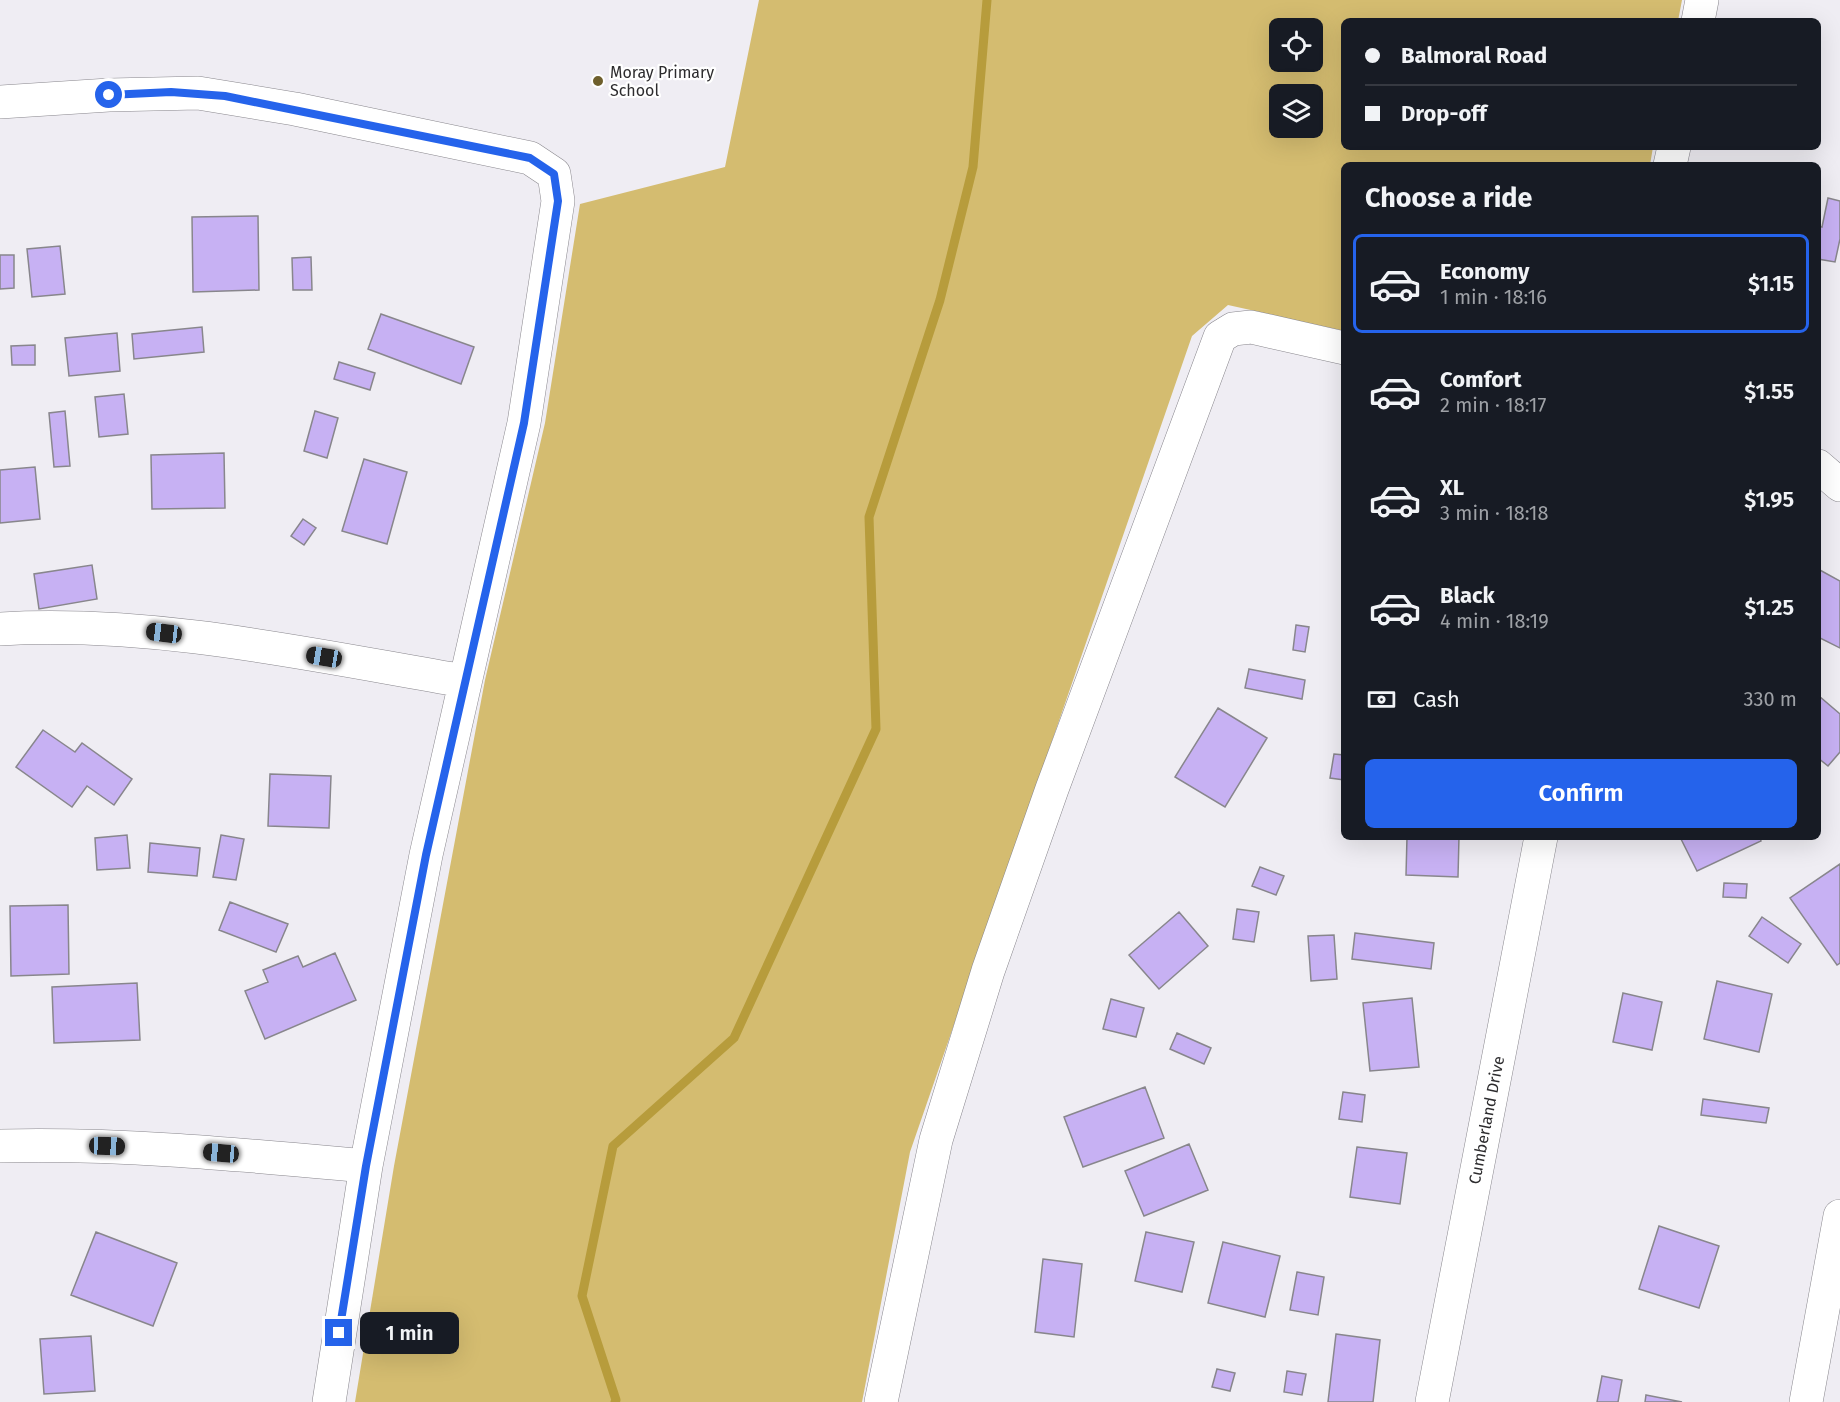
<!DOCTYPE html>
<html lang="en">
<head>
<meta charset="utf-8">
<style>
  :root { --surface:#171b24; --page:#20242c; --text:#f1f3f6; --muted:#9ea1a6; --line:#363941; --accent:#2563eb }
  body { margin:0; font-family:"Fira Sans",sans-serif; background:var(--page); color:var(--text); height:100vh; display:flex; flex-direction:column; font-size:22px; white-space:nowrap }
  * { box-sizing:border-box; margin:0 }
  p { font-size:20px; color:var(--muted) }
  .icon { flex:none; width:33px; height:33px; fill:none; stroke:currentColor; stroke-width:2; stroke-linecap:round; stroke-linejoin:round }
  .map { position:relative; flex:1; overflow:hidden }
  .details { position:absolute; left:1341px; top:162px; width:480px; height:678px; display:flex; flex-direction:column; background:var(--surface); border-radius:9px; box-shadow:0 6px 24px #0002 }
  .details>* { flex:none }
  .top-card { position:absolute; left:1341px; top:18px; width:480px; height:132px; border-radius:9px; box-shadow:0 6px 24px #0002; display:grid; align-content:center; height:132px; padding:0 24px; background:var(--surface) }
  .controls { position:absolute; left:1269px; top:18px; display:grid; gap:12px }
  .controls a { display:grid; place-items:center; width:54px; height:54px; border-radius:9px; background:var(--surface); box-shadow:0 6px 24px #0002; font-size:30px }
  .end { position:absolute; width:27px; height:27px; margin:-14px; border:8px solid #2563eb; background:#fff; box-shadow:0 0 0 3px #fff }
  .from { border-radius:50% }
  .bubble { position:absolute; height:42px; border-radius:9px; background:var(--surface); box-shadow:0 6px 24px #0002; font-size:20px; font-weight:600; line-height:42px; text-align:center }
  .car { position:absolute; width:18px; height:36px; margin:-18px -9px; border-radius:8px; box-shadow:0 0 4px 2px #0007; background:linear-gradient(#222 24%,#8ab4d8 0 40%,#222 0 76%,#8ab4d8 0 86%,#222 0) }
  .top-card b { display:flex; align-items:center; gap:21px; height:57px; font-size:22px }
  .top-card b+b { border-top:2px solid var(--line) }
  .top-card i { width:15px; height:15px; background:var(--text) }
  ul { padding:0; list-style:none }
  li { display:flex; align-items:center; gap:18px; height:99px; margin:0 12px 9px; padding:0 12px; border:3px solid transparent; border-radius:9px }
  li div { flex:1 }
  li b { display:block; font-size:22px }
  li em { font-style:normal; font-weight:600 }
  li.on { border-color:var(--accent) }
  li>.icon { width:54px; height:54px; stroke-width:1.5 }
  h2 { padding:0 24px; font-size:27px; line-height:72px }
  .pay { display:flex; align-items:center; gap:15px; height:66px; padding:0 24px; font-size:22px }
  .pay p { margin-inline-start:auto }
  .cta { display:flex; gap:12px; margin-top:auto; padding:12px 24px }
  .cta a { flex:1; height:69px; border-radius:9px; background:var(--accent); color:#fff; font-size:24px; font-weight:600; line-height:69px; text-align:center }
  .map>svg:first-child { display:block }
  .green { fill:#d4bc70; fill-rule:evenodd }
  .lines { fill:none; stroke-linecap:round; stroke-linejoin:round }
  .stream { stroke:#b79c3c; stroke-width:9 }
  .building { fill:#c7b1f3; stroke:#88868c; stroke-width:1.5 }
  .minor-casing { stroke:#89878d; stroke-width:34 }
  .minor { stroke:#fff; stroke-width:33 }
  .route { stroke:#2563eb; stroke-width:8 }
  .poi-dot { fill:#6e5f2c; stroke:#fff; stroke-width:2 }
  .labels { text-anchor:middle; stroke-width:4.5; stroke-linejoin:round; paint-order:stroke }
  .poi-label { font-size:16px; fill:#2d2c2e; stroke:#fff; text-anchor:start }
  .street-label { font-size:16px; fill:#2d2c2e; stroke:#fff }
</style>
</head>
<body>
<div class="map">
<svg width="1840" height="1402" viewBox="0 0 1840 1402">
  <rect width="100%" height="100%" fill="#efedf3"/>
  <path class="green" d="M 759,0 L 1682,0 L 1678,21 L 1344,21 L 1344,147 L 1653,147 L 1650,165 L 1344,165 L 1344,331 L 1228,305 L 1192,336 L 910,1152 L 862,1402 L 355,1402 L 394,1166 L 485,680 L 545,423 L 580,204 L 725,167 ZM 1280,28 L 1312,28 L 1312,62 L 1280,62 ZM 1280,94 L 1312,94 L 1312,128 L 1280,128 Z"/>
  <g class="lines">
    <path class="stream" d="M 615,1402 L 616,1400 L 582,1296 L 613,1146 L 734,1038 L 876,729 L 869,517 L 940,300 L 973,167 L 987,0"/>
  </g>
  <path class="building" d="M 1828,198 L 1840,201 L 1840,239 L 1835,262 L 1818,259 L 1818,226 L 1822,227 Z
    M 258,216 L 259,290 L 193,292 L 192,217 Z
    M 60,246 L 65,294 L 32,297 L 27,249 Z
    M 0,255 L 14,255 L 14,288 L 0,289 Z
    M 311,257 L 312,290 L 293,290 L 292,258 Z
    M 381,314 L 474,347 L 461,384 L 368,349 Z
    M 202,327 L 204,352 L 134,359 L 132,334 Z
    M 117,333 L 120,371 L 69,376 L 65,338 Z
    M 35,345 L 35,365 L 12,365 L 11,346 Z
    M 339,362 L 375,373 L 370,390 L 334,379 Z
    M 124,394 L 128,434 L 99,437 L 95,397 Z
    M 65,411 L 70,466 L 54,467 L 49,413 Z
    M 315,411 L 338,418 L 327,458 L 304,451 Z
    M 224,453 L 225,508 L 152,509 L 151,455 Z
    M 364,459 L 407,472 L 387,544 L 342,531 Z
    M 35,467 L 40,519 L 0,523 L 0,470 Z
    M 303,519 L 316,528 L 304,545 L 291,536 Z
    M 92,565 L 97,599 L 39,609 L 34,574 Z
    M 1818,569 L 1840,581 L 1840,648 L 1818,637 Z
    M 1296,625 L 1309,627 L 1305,652 L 1293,650 Z
    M 1249,669 L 1305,680 L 1302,699 L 1245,688 Z
    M 1819,696 L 1840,714 L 1840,752 L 1828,766 L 1818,758 Z
    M 1218,708 L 1267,738 L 1225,807 L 1175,777 Z
    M 43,730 L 75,752 L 82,743 L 132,779 L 114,805 L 87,786 L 72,807 L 16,767 Z
    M 1334,754 L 1344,755 L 1344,780 L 1330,778 Z
    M 270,774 L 331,776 L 329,828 L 268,826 Z
    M 127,835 L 130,868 L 97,870 L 95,838 Z
    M 221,835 L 244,839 L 236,880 L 213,877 Z
    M 1407,837 L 1459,837 L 1458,877 L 1406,875 Z
    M 1680,837 L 1759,837 L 1761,841 L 1697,871 Z
    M 150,843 L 200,848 L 197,876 L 148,872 Z
    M 1840,864 L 1840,963 L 1837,965 L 1790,898 Z
    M 1260,867 L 1284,876 L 1276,895 L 1252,886 Z
    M 1724,883 L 1747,884 L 1746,898 L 1723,897 Z
    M 230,902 L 288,924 L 276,952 L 219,930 Z
    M 68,905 L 69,974 L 11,976 L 10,906 Z
    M 1237,909 L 1259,912 L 1254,942 L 1233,939 Z
    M 1179,912 L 1208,946 L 1159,989 L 1129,955 Z
    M 1762,917 L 1801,944 L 1788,963 L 1749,936 Z
    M 1355,933 L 1434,943 L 1431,969 L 1352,959 Z
    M 1334,935 L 1337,979 L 1311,981 L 1308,936 Z
    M 335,953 L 356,1000 L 265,1039 L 245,991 L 268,982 L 263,970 L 298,956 L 303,967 Z
    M 1717,981 L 1772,994 L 1759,1052 L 1704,1039 Z
    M 137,983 L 140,1040 L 54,1043 L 52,987 Z
    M 1623,993 L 1662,1002 L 1652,1050 L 1613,1042 Z
    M 1412,998 L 1419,1067 L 1370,1071 L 1363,1003 Z
    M 1111,999 L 1144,1008 L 1136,1037 L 1103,1029 Z
    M 1177,1033 L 1211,1048 L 1204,1064 L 1170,1049 Z
    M 1145,1087 L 1164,1138 L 1083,1167 L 1064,1117 Z
    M 1343,1092 L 1365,1095 L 1362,1122 L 1339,1119 Z
    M 1703,1099 L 1769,1108 L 1766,1123 L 1701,1115 Z
    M 1189,1144 L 1208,1190 L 1144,1216 L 1125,1171 Z
    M 1357,1147 L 1407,1153 L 1400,1204 L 1350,1197 Z
    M 1659,1226 L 1719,1246 L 1699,1308 L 1639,1289 Z
    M 96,1232 L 177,1263 L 153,1326 L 71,1295 Z
    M 1146,1232 L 1194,1242 L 1182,1292 L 1135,1281 Z
    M 1223,1242 L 1280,1256 L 1265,1317 L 1208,1303 Z
    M 1043,1259 L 1082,1264 L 1074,1337 L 1035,1332 Z
    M 1297,1272 L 1324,1277 L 1318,1315 L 1290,1310 Z
    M 1336,1334 L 1380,1340 L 1373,1402 L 1328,1402 Z
    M 91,1336 L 95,1391 L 44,1394 L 40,1339 Z
    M 1217,1369 L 1235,1373 L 1230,1391 L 1212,1387 Z
    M 1287,1371 L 1306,1374 L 1302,1395 L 1284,1392 Z
    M 1602,1376 L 1622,1380 L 1618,1402 L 1597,1402 Z
    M 1646,1395 L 1682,1402 L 1645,1402 Z"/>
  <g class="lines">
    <g class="minor-casing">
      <path id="minor" d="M 1698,21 L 1702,0
        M 0,102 L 109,95 L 198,93 L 295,109 L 530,158 L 554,174 L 558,201 L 524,423 L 426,855 L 366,1166 L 329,1402
        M 1670,165 L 1674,147
        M 1818,466 L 1840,485
        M 0,629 C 156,620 311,655 464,681
        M 0,1146 C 123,1143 244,1155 366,1166
        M 881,1402 L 936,1140 L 988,971 L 1052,789 L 1220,337 L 1233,329 L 1251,327 L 1344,348
        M 1432,1402 L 1541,837
        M 1806,1402 L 1840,1216"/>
    </g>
    <use href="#minor" class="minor"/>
  </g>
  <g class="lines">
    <path class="route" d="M 109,95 L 171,92 L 225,96 L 530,158 L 554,174 L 558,201 L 524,423 L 426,855 L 366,1166 L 339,1333"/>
  </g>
  <circle class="poi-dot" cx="598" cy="81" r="6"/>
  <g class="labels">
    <g class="poi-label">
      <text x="610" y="78">Moray Primary<tspan x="610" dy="18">School</tspan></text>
    </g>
    <g class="street-label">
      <text transform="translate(1486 1120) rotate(-79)" y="6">Cumberland Drive</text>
    </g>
  </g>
</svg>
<div class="controls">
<a><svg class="icon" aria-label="locate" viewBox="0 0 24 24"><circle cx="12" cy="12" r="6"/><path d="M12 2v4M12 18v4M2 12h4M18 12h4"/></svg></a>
<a><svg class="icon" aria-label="layers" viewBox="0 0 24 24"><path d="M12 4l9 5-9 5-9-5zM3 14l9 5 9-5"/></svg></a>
</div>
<i class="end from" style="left:109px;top:95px"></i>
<i class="end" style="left:339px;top:1333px"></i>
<div class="bubble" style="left:360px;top:1312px;width:99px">1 min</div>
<i class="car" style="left:164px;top:633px;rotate:277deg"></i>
<i class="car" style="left:324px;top:657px;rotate:279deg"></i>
<i class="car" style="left:107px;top:1146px;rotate:92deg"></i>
<i class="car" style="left:221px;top:1153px;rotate:275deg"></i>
<div class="top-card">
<b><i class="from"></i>Balmoral Road</b>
<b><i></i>Drop-off</b>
</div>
<section class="details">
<h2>Choose a ride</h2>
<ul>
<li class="on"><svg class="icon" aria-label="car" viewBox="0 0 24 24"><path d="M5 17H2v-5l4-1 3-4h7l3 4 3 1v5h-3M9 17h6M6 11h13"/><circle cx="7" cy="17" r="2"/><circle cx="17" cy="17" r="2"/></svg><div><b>Economy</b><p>1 min · 18:16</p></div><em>$1.15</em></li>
<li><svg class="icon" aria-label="car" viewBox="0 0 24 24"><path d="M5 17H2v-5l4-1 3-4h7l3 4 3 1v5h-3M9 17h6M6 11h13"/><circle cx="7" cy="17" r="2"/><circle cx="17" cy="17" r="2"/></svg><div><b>Comfort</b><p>2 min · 18:17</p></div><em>$1.55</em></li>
<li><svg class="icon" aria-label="car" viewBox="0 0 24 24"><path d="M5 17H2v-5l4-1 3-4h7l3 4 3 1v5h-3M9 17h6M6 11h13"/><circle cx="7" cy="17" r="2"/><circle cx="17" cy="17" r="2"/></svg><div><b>XL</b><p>3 min · 18:18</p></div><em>$1.95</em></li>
<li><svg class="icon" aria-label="car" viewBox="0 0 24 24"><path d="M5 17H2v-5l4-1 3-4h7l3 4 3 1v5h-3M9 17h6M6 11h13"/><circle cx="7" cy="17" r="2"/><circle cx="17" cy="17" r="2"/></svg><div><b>Black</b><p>4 min · 18:19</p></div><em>$1.25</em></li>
</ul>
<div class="pay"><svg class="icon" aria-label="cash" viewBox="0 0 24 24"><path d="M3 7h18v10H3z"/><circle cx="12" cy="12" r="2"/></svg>Cash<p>330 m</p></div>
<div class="cta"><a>Confirm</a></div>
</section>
</div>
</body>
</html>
